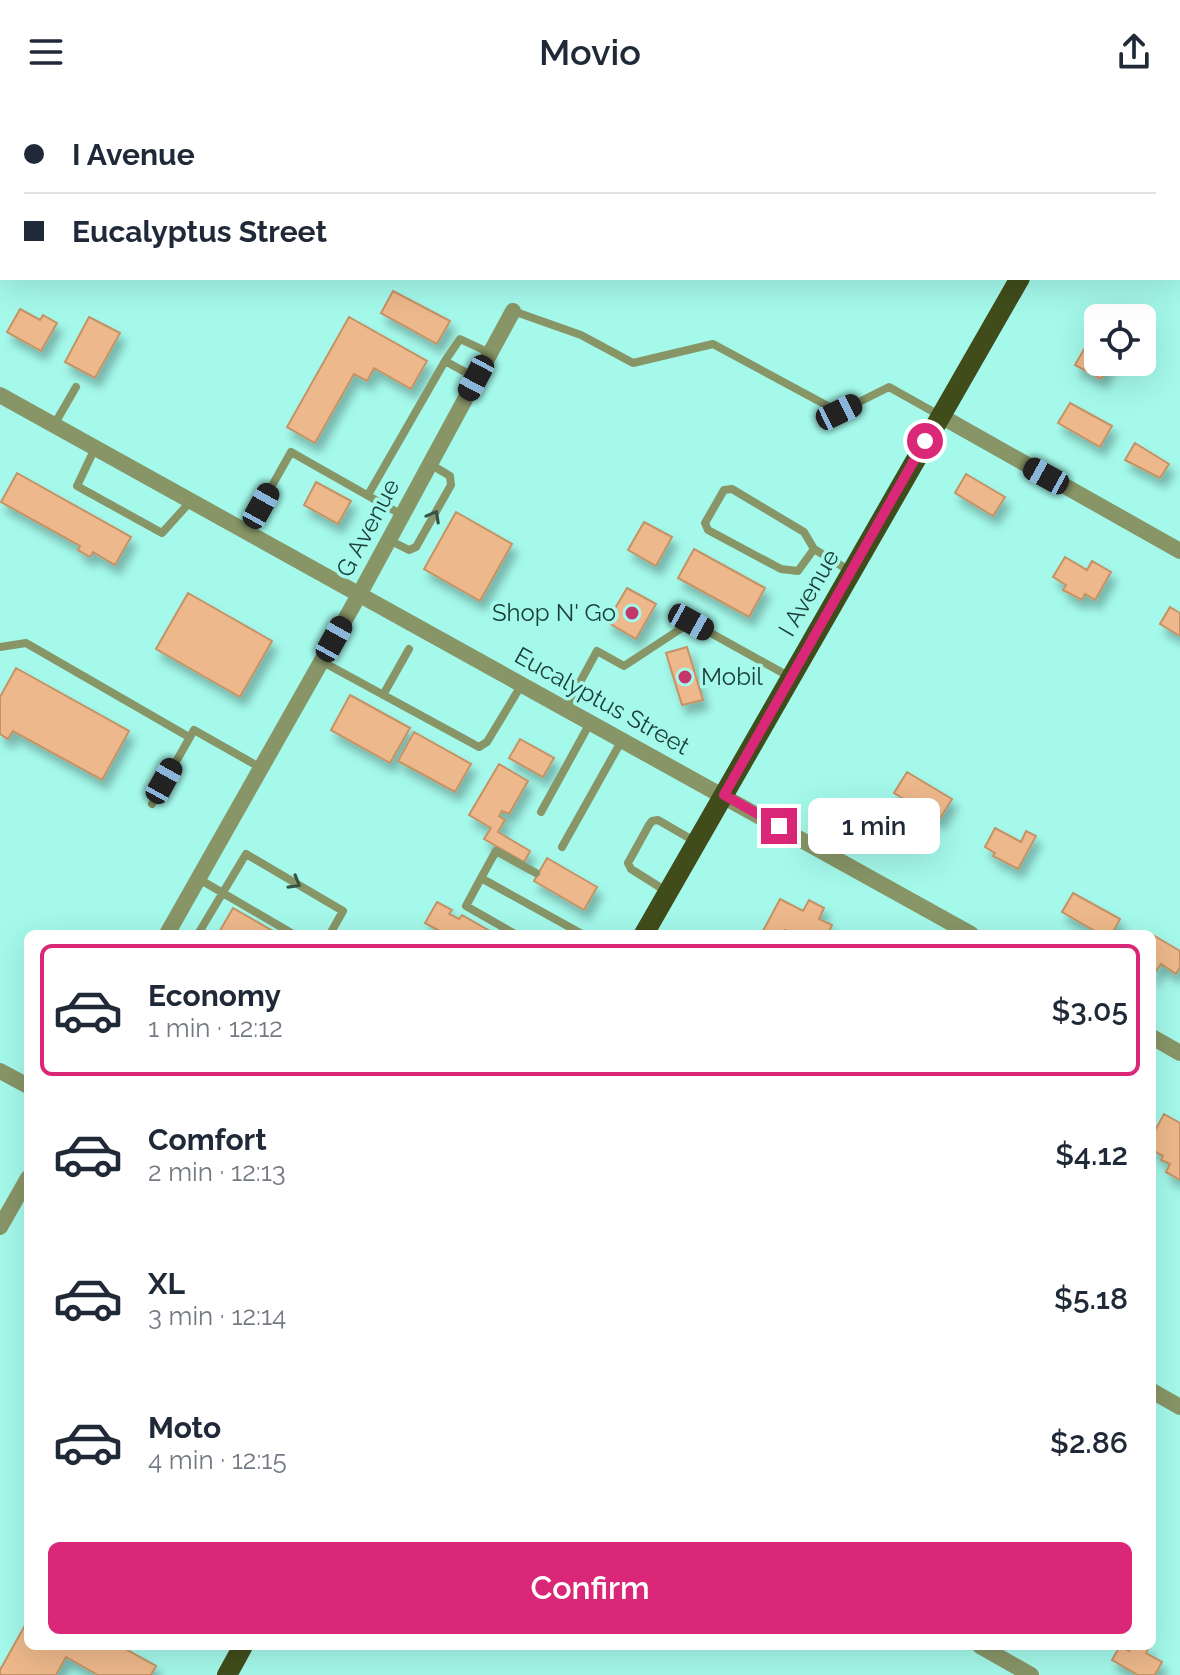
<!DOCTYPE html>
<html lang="en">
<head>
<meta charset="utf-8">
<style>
  :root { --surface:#fff; --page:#f2f2f3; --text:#1f2937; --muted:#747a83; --line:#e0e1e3; --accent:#db2777 }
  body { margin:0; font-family:Raleway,sans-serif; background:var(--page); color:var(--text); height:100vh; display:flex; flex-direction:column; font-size:30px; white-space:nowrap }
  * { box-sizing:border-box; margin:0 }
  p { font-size:26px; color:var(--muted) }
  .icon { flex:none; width:44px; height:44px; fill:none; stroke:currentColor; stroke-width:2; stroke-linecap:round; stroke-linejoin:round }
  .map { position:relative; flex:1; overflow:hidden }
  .panel { position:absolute; left:24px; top:826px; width:1132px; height:720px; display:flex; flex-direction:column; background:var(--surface); border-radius:12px; box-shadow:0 8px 32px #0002 }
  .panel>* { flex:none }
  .hud { position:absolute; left:0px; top:0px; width:1180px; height:176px; box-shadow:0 8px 32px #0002; display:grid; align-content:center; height:176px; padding:0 24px; background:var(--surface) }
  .fabs { position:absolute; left:1084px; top:200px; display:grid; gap:16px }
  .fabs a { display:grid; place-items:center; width:72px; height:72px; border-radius:12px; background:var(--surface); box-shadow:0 8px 32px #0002; font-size:40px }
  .end { position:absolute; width:36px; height:36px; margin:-18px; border:10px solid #db2777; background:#fff; box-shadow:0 0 0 4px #fff }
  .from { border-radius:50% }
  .bubble { position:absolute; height:56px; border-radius:12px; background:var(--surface); box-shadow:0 8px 32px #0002; font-size:26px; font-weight:600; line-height:56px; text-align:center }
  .car { position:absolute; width:24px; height:48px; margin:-24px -12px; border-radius:10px; box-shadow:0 0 6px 2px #0007; background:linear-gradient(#222 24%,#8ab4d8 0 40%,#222 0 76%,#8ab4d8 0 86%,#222 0) }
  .hud b { display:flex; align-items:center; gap:28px; height:76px; font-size:30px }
  .hud b+b { border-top:2px solid var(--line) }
  .hud i { width:20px; height:20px; background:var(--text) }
  ul { padding:14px 0 0; list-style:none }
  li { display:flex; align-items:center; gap:24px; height:132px; margin:0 16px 12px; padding:0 8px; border:4px solid transparent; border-radius:12px }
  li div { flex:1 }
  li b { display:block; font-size:30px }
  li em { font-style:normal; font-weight:600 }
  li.active { border-color:var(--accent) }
  li>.icon { width:72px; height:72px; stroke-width:1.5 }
  .primary-button { display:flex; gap:16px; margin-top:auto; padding:16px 24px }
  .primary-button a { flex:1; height:92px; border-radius:12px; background:var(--accent); color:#fff; font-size:32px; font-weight:600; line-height:92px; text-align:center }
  header { display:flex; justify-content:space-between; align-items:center; height:104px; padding:0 24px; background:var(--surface); font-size:36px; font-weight:600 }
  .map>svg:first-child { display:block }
  .building { fill:#edb88b; stroke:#c49265; stroke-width:2; filter:url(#shadow) }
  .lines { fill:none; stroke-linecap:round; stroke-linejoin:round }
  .service { stroke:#879567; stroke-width:8 }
  .minor { stroke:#879567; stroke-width:16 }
  .primary { stroke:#404d1b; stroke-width:20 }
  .oneway { stroke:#365444 }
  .route { stroke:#db2777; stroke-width:10 }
  .poi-dot { fill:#c2366a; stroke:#a4f9eb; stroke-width:3 }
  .labels { text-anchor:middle; stroke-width:7; stroke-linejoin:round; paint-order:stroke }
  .street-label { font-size:24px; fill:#1b3e39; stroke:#a4f9eb }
  .poi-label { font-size:24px; fill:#1b3e39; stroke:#a4f9eb; text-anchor:end }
</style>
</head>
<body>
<header><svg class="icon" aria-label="menu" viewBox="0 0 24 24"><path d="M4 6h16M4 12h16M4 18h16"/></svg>Movio<svg class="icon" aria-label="share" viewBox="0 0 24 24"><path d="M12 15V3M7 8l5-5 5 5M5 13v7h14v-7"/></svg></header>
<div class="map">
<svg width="1180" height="1571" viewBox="0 0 1180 1571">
  <defs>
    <filter id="shadow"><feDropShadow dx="5" dy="9" stdDeviation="4" flood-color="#0004"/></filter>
  </defs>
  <rect width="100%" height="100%" fill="#a4f9eb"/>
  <path class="building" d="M 393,187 L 450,217 L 437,240 L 381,209 Z
    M 20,205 L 40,216 L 43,211 L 57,219 L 41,247 L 7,228 Z
    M 89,213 L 120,229 L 95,274 L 65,258 Z
    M 349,213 L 427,257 L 411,285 L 374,264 L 367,277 L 354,270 L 315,339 L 287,323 Z
    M 1095,226 L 1098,228 L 1098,258 L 1111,258 L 1101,275 L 1075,261 Z
    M 1070,299 L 1112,322 L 1100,343 L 1058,319 Z
    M 1135,339 L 1169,360 L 1160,374 L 1125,356 Z
    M 17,369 L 131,433 L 115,461 L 93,448 L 90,453 L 78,446 L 80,442 L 1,398 Z
    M 966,370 L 1005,393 L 993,412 L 955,389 Z
    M 316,378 L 351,397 L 338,420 L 304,401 Z
    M 456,408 L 512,440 L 480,497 L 424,465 Z
    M 644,418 L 672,433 L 656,462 L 628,446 Z
    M 694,445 L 765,484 L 749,513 L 678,474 Z
    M 1065,453 L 1087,466 L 1092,457 L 1111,468 L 1095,496 L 1085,490 L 1082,496 L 1063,486 L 1066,481 L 1053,473 Z
    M 627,484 L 656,500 L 636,535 L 607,518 Z
    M 188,489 L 272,537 L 240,593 L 156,545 Z
    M 1170,503 L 1180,509 L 1180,532 L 1160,520 Z
    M 687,543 L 703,596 L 682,601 L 666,549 Z
    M 16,564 L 129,627 L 102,676 L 13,627 L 8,635 L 0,630 L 0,593 Z
    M 350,591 L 410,624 L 390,659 L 331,626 Z
    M 414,628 L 471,660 L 455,688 L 398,657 Z
    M 520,635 L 554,654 L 543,673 L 509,654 Z
    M 499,660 L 528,677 L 509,710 L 502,707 L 499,712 L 505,716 L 498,728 L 530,747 L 524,758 L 484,735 L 491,724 L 469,711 Z
    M 907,668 L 952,695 L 939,716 L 894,689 Z
    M 995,724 L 1021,738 L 1026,727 L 1036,732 L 1018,765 L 993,752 L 995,749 L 985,743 Z
    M 547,754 L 597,783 L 584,806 L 534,777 Z
    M 1073,789 L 1120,815 L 1112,830 L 1100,830 L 1062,808 Z
    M 780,795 L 803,807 L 809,796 L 824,804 L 819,815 L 832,821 L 828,830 L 793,830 L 785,826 L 782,830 L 763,827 Z
    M 437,798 L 452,806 L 449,810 L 459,815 L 462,811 L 495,830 L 445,830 L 425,819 Z
    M 233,804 L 278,830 L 218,830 Z
    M 1153,831 L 1180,847 L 1180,863 L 1176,870 L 1161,860 L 1152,873 Z
    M 1164,1010 L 1180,1019 L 1180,1076 L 1166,1068 L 1170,1060 L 1161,1056 L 1163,1052 L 1152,1046 L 1152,1032 Z
    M 28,1516 L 28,1542 L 120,1542 L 156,1562 L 151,1571 L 98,1571 L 66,1553 L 56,1571 L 0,1571 L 0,1566 Z
    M 1120,1542 L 1129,1547 L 1131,1542 L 1150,1542 L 1146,1549 L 1162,1558 L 1155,1571 L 1138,1571 L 1112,1556 Z"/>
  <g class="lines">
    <path class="service" d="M 513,207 L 581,231 L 633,259 L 713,240 L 839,308 L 889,283 L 939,311
      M 445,257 L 460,235 L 490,249
      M 54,321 L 76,283
      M 95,344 L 77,382 L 162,429 L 190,398
      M 368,391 L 445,257 L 476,274
      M 246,428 L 291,348 L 402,411
      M 389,436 L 409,446 L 416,443 L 451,381 L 450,372 L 430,360
      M 814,445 L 798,467 L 781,465 L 708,426 L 705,419 L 724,386 L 732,385 L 804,428 L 814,445 L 850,467
      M 0,543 L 26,539 L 189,633
      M 321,557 L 479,643 L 487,638 L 522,580
      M 383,591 L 409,545
      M 566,604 L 597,547 L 624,562 L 691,518 L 790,573
      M 152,700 L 194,626 L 261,664
      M 541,708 L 590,619
      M 562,743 L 622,636
      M 536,769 L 496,747 L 481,774 L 582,830
      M 481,774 L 466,802 L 515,830
      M 199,775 L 293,830
      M 666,787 L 631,765 L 628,759 L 649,721 L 652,717 L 658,716 L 696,738
      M 198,830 L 246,750 L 343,807 L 330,830"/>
    <path class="minor" d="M 1178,117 L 1180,119
      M 0,291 C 323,472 648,648 971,830
      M 939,311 L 1180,447
      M 167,830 L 359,491 L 513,207
      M 1152,933 L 1180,949
      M 0,967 L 28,982
      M 0,1123 L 28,1074
      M 1152,1287 L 1180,1303
      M 980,1542 L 1031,1571"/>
    <path class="primary" d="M 1119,2 L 1120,0
      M 644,830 L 1020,174
      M 227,1571 L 243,1542"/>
  </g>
  <defs><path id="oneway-chevron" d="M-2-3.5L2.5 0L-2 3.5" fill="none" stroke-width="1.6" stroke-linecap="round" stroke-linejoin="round" transform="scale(2)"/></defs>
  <g class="oneway">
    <use href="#oneway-chevron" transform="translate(434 412) rotate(-61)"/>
    <use href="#oneway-chevron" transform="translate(295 779) rotate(30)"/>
  </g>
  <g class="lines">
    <path class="route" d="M 779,722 L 724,691 L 925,337"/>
  </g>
  <g class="poi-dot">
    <circle cx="632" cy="509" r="8"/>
    <circle cx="685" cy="573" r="8"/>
  </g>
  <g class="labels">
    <g class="street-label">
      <text transform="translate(368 424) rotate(-62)" y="8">G Avenue</text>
      <text transform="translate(809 489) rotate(-60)" y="8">I Avenue</text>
      <text transform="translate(602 597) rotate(29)" y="8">Eucalyptus Street</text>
    </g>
    <g class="poi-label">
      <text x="616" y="517">Shop N' Go</text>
      <text x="701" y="581" text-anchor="start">Mobil</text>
    </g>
  </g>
</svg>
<div class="fabs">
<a><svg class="icon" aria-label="locate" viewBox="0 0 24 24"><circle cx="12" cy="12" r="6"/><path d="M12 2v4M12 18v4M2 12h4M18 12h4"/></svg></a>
</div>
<i class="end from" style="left:925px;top:337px"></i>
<i class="end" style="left:779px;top:722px"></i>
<div class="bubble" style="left:808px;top:694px;width:132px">1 min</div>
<i class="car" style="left:476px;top:274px;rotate:208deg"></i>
<i class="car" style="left:839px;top:308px;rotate:64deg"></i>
<i class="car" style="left:1046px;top:372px;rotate:299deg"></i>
<i class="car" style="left:261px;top:402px;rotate:29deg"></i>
<i class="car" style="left:691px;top:518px;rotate:119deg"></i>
<i class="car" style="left:334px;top:535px;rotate:29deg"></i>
<i class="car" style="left:164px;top:677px;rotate:29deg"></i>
<div class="hud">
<b><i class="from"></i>I Avenue</b>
<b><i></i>Eucalyptus Street</b>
</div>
<section class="panel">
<ul>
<li class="active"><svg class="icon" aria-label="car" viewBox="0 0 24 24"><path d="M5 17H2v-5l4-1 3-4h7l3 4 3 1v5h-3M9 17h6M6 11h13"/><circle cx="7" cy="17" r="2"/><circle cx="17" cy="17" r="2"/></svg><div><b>Economy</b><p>1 min · 12:12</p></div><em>$3.05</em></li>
<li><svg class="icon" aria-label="car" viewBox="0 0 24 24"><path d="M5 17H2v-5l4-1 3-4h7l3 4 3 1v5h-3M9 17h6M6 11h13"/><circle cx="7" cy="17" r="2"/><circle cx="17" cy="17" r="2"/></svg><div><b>Comfort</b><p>2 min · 12:13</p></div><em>$4.12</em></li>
<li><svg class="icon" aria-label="car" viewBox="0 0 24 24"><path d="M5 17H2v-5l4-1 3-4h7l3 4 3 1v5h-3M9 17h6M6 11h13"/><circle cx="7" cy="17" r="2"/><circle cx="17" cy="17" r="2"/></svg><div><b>XL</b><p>3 min · 12:14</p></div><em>$5.18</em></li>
<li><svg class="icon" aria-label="car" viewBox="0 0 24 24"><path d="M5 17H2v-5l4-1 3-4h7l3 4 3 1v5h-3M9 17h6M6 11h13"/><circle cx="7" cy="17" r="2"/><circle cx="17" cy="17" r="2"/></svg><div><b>Moto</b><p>4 min · 12:15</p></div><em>$2.86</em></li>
</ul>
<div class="primary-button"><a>Confirm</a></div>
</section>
</div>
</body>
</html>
